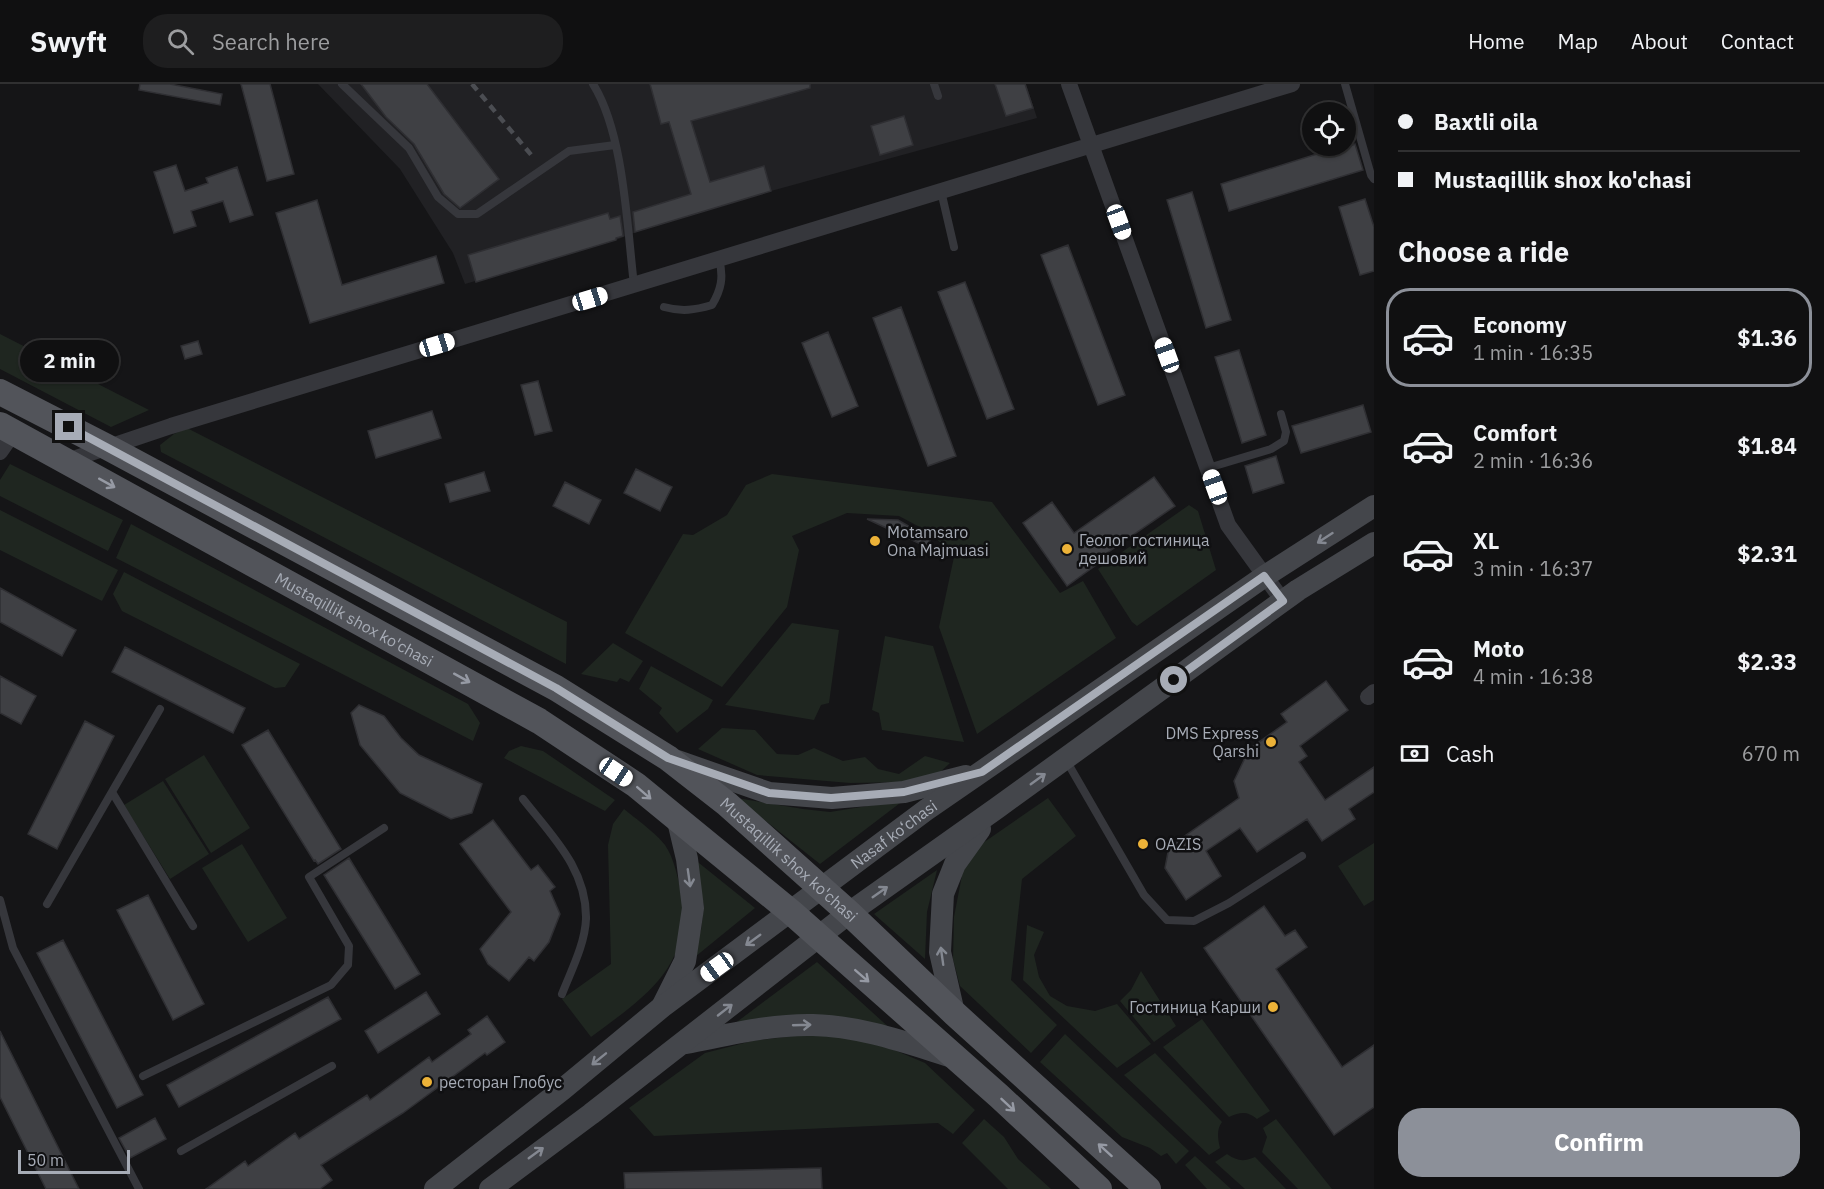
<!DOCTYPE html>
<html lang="en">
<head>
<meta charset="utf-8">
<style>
  :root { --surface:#101011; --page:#1e1e1f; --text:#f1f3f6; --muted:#9c9d9f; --line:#303031; --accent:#8c9099 }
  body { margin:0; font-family:"IBM Plex Sans",sans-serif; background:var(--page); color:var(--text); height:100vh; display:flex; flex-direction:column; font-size:22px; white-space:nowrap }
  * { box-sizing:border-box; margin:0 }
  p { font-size:20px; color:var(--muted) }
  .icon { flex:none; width:33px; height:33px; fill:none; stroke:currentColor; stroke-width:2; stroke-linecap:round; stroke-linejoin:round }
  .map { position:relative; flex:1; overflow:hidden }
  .sheet { display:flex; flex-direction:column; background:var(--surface); width:450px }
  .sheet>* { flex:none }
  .guide { display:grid; align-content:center; height:132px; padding:0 24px; background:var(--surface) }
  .buttons { position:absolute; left:1302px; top:18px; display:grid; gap:12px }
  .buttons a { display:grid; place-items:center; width:54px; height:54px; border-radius:50%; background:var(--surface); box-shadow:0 2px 4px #0004,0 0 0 2px var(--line); font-size:30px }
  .scale { position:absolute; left:18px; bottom:15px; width:112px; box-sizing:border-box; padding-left:6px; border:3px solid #a7acb6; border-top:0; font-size:16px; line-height:21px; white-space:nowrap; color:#a7acb6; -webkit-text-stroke:4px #101012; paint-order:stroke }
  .end { position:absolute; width:27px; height:27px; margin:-14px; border:8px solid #a7acb6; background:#111; box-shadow:0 0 0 3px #111 }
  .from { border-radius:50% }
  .bubble { position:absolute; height:42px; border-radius:21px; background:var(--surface); box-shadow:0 2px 4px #0004,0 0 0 2px var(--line); font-size:20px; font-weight:800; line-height:42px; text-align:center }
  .car { position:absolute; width:18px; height:36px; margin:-18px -9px; border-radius:8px; box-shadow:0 0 4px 2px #0007; background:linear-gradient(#fff 24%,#345 0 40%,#fff 0 76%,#345 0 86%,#fff 0) }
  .guide b { display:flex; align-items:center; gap:21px; height:57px; font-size:22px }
  .guide b+b { border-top:2px solid var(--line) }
  .guide i { width:15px; height:15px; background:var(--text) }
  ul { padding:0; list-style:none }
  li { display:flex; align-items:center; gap:18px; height:99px; margin:0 12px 9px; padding:0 12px; border:3px solid transparent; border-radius:24px }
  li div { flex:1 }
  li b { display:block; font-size:22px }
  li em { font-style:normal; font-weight:800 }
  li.active { border-color:var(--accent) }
  li>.icon { width:54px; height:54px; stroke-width:1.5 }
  h2 { padding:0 24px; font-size:27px; line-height:72px }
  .pay { display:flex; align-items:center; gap:15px; height:66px; padding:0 24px; font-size:22px }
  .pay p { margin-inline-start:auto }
  .cta { display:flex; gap:12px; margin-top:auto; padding:12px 24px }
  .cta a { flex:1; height:69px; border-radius:24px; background:var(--accent); color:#fff; font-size:24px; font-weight:800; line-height:69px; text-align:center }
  header { display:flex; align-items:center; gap:36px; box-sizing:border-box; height:84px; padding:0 30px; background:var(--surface); border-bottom:2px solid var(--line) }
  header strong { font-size:28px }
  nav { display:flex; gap:33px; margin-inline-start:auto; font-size:21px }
  .search { width:420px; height:54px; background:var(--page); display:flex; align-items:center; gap:15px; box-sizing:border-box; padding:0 21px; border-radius:24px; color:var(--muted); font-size:22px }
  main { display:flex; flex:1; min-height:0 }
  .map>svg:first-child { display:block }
  .built { fill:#212124 }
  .green { fill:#1f2620 }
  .building { fill:#3f4044; stroke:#2f2f33; stroke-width:1.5 }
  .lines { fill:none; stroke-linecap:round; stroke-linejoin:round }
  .lane { stroke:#36373c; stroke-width:8 }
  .street { stroke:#36373c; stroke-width:16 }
  .secondary { stroke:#44464b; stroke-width:22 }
  .primary { stroke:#52545a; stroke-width:26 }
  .rail { stroke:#4b4d52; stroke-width:4.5; stroke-dasharray:8 6; stroke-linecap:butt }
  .oneway { stroke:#969aa4 }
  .oneway2 { stroke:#848891 }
  .route { stroke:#a7acb6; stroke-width:8 }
  .poi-dot { fill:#ecb238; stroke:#101012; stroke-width:2 }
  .labels { text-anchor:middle; stroke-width:5; stroke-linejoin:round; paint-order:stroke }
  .poi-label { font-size:16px; fill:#a7acb6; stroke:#101012; text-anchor:start }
  .street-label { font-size:16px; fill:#a7acb6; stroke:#101012 }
</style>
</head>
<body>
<header>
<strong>Swyft</strong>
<div class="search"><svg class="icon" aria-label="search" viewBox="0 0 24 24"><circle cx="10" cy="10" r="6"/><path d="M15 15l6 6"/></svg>Search here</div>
<nav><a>Home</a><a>Map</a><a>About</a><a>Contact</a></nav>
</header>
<main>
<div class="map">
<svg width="1374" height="1105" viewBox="0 0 1374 1105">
  <rect width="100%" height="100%" fill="#151517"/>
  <path class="built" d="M 318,0 L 1026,0 L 1037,34 L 771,107 L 636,148 L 616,156 L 465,200 L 453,169 L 400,85 Z"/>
  <path class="green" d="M 0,250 L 149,326 L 111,343 L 0,285 Z
    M 187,344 L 567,538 L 566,580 L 161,368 L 160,361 L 174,350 Z
    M 10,380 L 123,436 L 108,467 L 0,412 L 0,396 Z
    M 772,390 L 992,418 L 1060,509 L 1083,497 L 1116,554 L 977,650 L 939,543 L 954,473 L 931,449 L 899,432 L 847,429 L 792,452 L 799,466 L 787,523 L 722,603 L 625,549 L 683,450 L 693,451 L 727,431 L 746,401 Z
    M 1189,421 L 1198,427 L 1216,486 L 1137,542 L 1132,538 L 1098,485 Z
    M 0,426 L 118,486 L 102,517 L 0,466 Z
    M 131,440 L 468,620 L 480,639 L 473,657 L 116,474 Z
    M 124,488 L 300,580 L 285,603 L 275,604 L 122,527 L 113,510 Z
    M 792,539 L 839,546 L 829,619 L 821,621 L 814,636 L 725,621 Z
    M 885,552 L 933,562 L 964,658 L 882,646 L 879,629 L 872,626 Z
    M 613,559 L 643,577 L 629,598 L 620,594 L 617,598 L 581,590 Z
    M 651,582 L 713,616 L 708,625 L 677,649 L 659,629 L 662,624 L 639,605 Z
    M 722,644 L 755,646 L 777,670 L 798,671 L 814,664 L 843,677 L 865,673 L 878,685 L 899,690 L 925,672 L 950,679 L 936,692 L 910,698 L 850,699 L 757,691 L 698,665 Z
    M 521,662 L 543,667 L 615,716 L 605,727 L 504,674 L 509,667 Z
    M 204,671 L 250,744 L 211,769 L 165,695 Z
    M 163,697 L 209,770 L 170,795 L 124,721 Z
    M 737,714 L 803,725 L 830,728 L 904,716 L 820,780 Z
    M 1048,714 L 1076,752 L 1022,795 L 1011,896 L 1057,941 L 1031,969 L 960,902 L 953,875 L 954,833 L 963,786 L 980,761 Z
    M 624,725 C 635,734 657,750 665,761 C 674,774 678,794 681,808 C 694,883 643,914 591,953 L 562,915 L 611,880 L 608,761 L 613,740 Z
    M 1374,759 L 1374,816 L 1364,822 L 1338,782 Z
    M 242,760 L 287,834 L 248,858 L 202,784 Z
    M 694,775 L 755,824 L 690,877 L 701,846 L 704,822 Z
    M 937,786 L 927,828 L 925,875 L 874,830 Z
    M 1027,841 L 1044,848 L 1034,871 L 1039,893 L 1050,912 L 1067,922 L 1095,927 L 1117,920 L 1151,960 L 1117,984 L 1023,896 Z
    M 817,878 L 894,948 L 734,940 Z
    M 1141,887 L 1176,942 L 1154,958 L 1120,917 L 1131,906 Z
    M 1202,935 L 1270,1027 L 1257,1035 C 1247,1027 1241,1028 1229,1033 L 1163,963 Z
    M 1065,950 L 1189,1067 L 1176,1080 L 1167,1069 L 1161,1072 L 1150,1064 L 1122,1053 L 1040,978 Z
    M 803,951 L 849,953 L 892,965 L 925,979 L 975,1026 L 953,1050 L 938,1039 L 654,1052 L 629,1024 L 705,969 L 752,957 Z
    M 1155,969 L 1222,1038 C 1216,1046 1218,1055 1220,1064 L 1209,1071 L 1124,991 Z
    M 984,1035 L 1004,1053 L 1018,1075 L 1051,1105 L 1008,1105 L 962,1059 Z
    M 1276,1035 L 1332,1105 L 1298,1105 L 1262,1068 L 1267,1053 L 1263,1044 Z
    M 1227,1070 C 1237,1077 1244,1078 1255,1073 L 1286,1105 L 1245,1105 L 1215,1078 Z
    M 1195,1072 L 1231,1105 L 1207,1105 L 1185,1081 Z"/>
  <path class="building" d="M 140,0 L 170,0 L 222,10 L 220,21 L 139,6 Z
    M 241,0 L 270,0 L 294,90 L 267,97 Z
    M 361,0 L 427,0 L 499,95 L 460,124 L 444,110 L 414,60 L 386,33 Z
    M 650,0 L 810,0 L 810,4 L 691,37 L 710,98 L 764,82 L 771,107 L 635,148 L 633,128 L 691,110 L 669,38 L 661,40 Z
    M 995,0 L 1025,0 L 1033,24 L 1006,32 Z
    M 904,32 L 913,61 L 880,71 L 871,42 Z
    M 1349,60 L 1350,62 L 1355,60 L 1363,86 L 1229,127 L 1221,100 Z
    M 176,81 L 185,107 L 208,99 L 206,94 L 237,83 L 253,131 L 230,138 L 223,117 L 191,127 L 196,142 L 174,149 L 154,88 Z
    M 1192,108 L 1231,236 L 1206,244 L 1167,116 Z
    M 1365,115 L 1374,143 L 1374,187 L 1360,191 L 1339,123 Z
    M 317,116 L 342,201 L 436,172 L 444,199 L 310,239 L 276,129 Z
    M 608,129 L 610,135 L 620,132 L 623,152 L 616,154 L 616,156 L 476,198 L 468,171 Z
    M 1068,161 L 1125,311 L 1098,321 L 1041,171 Z
    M 965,198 L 1014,325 L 987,335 L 938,208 Z
    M 901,223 L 956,372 L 928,382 L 873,234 Z
    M 828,248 L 858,322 L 832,333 L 802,259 Z
    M 198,257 L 202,270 L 185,275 L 181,262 Z
    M 1239,266 L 1266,351 L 1242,359 L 1215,273 Z
    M 538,297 L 552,347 L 535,351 L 521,301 Z
    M 1363,321 L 1371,348 L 1301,369 L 1292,342 Z
    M 432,327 L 441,354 L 376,374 L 368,347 Z
    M 1276,372 L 1284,399 L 1253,409 L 1245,382 Z
    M 636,385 L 672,403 L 660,427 L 624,409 Z
    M 484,388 L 490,407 L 450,418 L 445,400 Z
    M 1154,393 L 1175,422 L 1094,478 L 1096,481 L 1067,502 L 1023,439 L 1052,418 L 1074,449 Z
    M 565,398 L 601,416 L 589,440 L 553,422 Z
    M 867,435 L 898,436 L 931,455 L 927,463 Z
    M 0,504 L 76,546 L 62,572 L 0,538 Z
    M 125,563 L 245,624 L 233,649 L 112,588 Z
    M 0,592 L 36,612 L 21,640 L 0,629 Z
    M 1326,597 L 1348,626 L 1300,662 L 1307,672 L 1299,678 L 1325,716 L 1374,683 L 1374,708 L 1349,725 L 1355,735 L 1322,757 L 1307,735 L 1257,768 L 1240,744 L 1206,767 L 1221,792 L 1186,816 L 1165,784 L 1169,763 L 1239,714 L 1234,697 L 1244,676 L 1241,671 L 1287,638 L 1281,630 Z
    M 359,621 L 384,632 L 401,654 L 419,671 L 482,700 L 472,729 L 451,735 L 400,709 L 360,661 L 351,629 Z
    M 85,637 L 114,652 L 57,765 L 28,750 Z
    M 268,646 L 341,765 L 318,780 L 315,776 L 314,777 L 242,661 Z
    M 493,736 L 531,786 L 538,781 L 555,803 L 550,807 L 560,830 L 549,858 L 534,877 L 529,873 L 509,897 L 488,880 L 480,865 L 511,828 L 460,760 Z
    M 349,774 L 420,890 L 395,905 L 324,791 Z
    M 148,811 L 204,920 L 173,936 L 117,826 Z
    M 1264,822 L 1285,852 L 1295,846 L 1307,863 L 1276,885 L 1342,983 L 1374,961 L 1374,1023 L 1334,1051 L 1204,864 Z
    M 63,856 L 143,1011 L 117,1024 L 37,869 Z
    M 426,908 L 440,930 L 378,969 L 365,947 Z
    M 328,913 L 341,935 L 179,1023 L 167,1001 Z
    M 487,932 L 505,958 L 487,971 L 485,969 L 403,1029 L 321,1081 L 332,1096 L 320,1105 L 206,1105 L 245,1077 L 248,1082 L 295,1049 L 299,1055 L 367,1011 L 370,1016 L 429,973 L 432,978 L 471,950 L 468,946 Z
    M 0,947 L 79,1105 L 46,1105 L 0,1013 Z
    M 155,1034 L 166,1055 L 130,1074 L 119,1054 Z
    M 821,1084 L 822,1105 L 625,1105 L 624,1089 Z"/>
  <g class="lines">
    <path class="lane" d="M 342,0 L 409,64 L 438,113 L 458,130 L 477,130 L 569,67 L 615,61
      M 593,0 C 624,49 627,143 634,201
      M 934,0 L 938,12
      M 1345,0 L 1371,91 L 1374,95
      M 941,107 L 954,163
      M 664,223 C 682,228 695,226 712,221 C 721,206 724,193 719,176
      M 1208,384 L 1271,365 L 1284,357 L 1286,348 L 1281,330
      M 1066,676 L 1144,811 L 1167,836 L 1194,837 L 1229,819 L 1302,772
      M 112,708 L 193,842
      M 523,715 C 552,752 587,785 586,835 C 585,860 571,887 562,910
      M 0,816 L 13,864 L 139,1105
      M 47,820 L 160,625
      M 143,992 L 331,901 L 348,881 L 349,862 L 309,793 L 384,744
      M 181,1067 L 332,982"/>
    <path class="street" d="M 1069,0 L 1228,441 L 1283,517
      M 0,368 L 14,348
      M 67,377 L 171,342 L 1292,0
      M 1368,613 L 1374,608"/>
    <g class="secondary">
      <path d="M 677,677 L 769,709 L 832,714 L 904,708 L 966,692"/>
      <path d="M 663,921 L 685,877 L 693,824 L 687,775 L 678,737"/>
      <path d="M 954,929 L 940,868 L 943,810 L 955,780 L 980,745"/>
      <path d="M 686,959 C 728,951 771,940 813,941 C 862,942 910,960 956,974"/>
      <path id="s1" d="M 435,1105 L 563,1005 L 662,923 L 926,726 L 1265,492 L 1374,422"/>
      <path d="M 490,1105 L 591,1030 L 849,829 L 997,724 L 1298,506 L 1374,459"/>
    </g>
    <g class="primary">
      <path id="s2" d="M 0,308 L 109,364 L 556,604 L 668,674 L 727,720 L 849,829 L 954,929 L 1148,1105"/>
      <path id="s3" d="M 0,341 L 539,637 L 636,701 L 791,828 L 999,1012 L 1099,1105"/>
    </g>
    <path class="rail" d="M 472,0 L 533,73"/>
  </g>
  <defs><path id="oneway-shaft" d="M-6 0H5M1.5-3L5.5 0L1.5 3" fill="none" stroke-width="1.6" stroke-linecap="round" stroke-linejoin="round" transform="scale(1.5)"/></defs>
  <g class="oneway">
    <use href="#oneway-shaft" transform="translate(107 399) rotate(29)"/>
    <use href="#oneway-shaft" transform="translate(462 594) rotate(29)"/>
    <use href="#oneway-shaft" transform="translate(644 709) rotate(41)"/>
    <use href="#oneway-shaft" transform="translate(862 892) rotate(41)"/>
    <use href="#oneway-shaft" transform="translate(1008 1021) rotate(43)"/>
    <use href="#oneway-shaft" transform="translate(1105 1066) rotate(-138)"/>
  </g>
  <g class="oneway2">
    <use href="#oneway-shaft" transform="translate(1325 454) rotate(147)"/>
    <use href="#oneway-shaft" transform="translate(1038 695) rotate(-36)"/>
    <use href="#oneway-shaft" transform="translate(689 794) rotate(82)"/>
    <use href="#oneway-shaft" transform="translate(880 808) rotate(-35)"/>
    <use href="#oneway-shaft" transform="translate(753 856) rotate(144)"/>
    <use href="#oneway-shaft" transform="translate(942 872) rotate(-98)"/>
    <use href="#oneway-shaft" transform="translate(725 926) rotate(-38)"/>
    <use href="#oneway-shaft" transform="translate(802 941) rotate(-2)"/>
    <use href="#oneway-shaft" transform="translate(599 975) rotate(141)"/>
    <use href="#oneway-shaft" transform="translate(536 1069) rotate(-36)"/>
  </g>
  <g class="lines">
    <path class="route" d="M 69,343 L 556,604 L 668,674 L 769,709 L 831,714 L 904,708 L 982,688 L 1264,492 L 1283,517 L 1174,596"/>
  </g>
  <g class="poi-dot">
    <circle cx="875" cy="457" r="6"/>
    <circle cx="1067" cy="465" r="6"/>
    <circle cx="1271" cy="658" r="6"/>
    <circle cx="1143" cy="760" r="6"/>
    <circle cx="1273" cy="923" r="6"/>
    <circle cx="427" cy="998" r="6"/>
  </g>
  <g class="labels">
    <g class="poi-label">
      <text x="887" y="454">Motamsaro<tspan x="887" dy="18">Ona Majmuasi</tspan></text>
      <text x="1079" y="462">Геолог гостиница<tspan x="1079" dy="18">дешовий</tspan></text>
      <text x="1259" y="655" text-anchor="end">DMS Express<tspan x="1259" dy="18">Qarshi</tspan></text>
      <text x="1155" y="766">OAZIS</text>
      <text x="1261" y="929" text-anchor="end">Гостиница Карши</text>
      <text x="439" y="1004">ресторан Глобус</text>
    </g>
    <g class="street-label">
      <text dy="6" stroke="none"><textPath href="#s3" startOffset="404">Mustaqillik shox ko'chasi</textPath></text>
      <text dy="6" stroke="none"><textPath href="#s1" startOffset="580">Nasaf ko‘chasi</textPath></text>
      <text dy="6" stroke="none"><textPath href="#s2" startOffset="920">Mustaqillik shox ko'chasi</textPath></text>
    </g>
  </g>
</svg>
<div class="buttons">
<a><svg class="icon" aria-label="locate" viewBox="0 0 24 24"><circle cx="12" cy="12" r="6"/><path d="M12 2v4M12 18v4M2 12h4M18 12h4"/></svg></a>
</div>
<div class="scale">50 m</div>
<i class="end from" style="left:1174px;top:596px"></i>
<i class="end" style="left:69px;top:343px"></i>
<div class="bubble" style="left:20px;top:256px;width:99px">2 min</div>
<i class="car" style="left:1119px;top:138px;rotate:160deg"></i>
<i class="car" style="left:590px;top:215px;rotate:73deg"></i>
<i class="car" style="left:437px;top:261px;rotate:73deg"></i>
<i class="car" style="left:1167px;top:271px;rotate:340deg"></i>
<i class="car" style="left:1215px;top:403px;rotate:340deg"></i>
<i class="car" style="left:616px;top:688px;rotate:124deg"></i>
<i class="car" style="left:717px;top:883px;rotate:234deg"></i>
</div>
<section class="sheet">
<div class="guide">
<b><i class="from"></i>Baxtli oila</b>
<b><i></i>Mustaqillik shox ko'chasi</b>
</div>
<h2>Choose a ride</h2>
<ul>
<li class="active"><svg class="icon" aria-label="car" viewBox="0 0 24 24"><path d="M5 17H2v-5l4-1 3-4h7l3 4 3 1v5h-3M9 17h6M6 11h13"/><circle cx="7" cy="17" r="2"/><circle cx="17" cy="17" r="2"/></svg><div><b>Economy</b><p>1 min · 16:35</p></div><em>$1.36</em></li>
<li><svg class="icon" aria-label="car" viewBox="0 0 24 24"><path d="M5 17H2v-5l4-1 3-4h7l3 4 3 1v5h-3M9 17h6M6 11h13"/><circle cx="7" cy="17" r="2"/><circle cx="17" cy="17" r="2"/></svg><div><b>Comfort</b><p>2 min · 16:36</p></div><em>$1.84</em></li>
<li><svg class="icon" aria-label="car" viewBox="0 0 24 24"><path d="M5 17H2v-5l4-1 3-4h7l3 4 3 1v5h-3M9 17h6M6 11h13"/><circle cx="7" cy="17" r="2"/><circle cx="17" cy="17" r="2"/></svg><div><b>XL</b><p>3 min · 16:37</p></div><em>$2.31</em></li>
<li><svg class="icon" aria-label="car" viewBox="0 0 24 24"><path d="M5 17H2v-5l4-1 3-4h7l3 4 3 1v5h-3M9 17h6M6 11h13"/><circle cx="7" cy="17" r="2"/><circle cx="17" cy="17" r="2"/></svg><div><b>Moto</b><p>4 min · 16:38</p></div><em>$2.33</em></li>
</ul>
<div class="pay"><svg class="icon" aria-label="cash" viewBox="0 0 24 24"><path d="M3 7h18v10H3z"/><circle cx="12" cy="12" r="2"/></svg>Cash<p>670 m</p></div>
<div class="cta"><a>Confirm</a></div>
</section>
</main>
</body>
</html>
